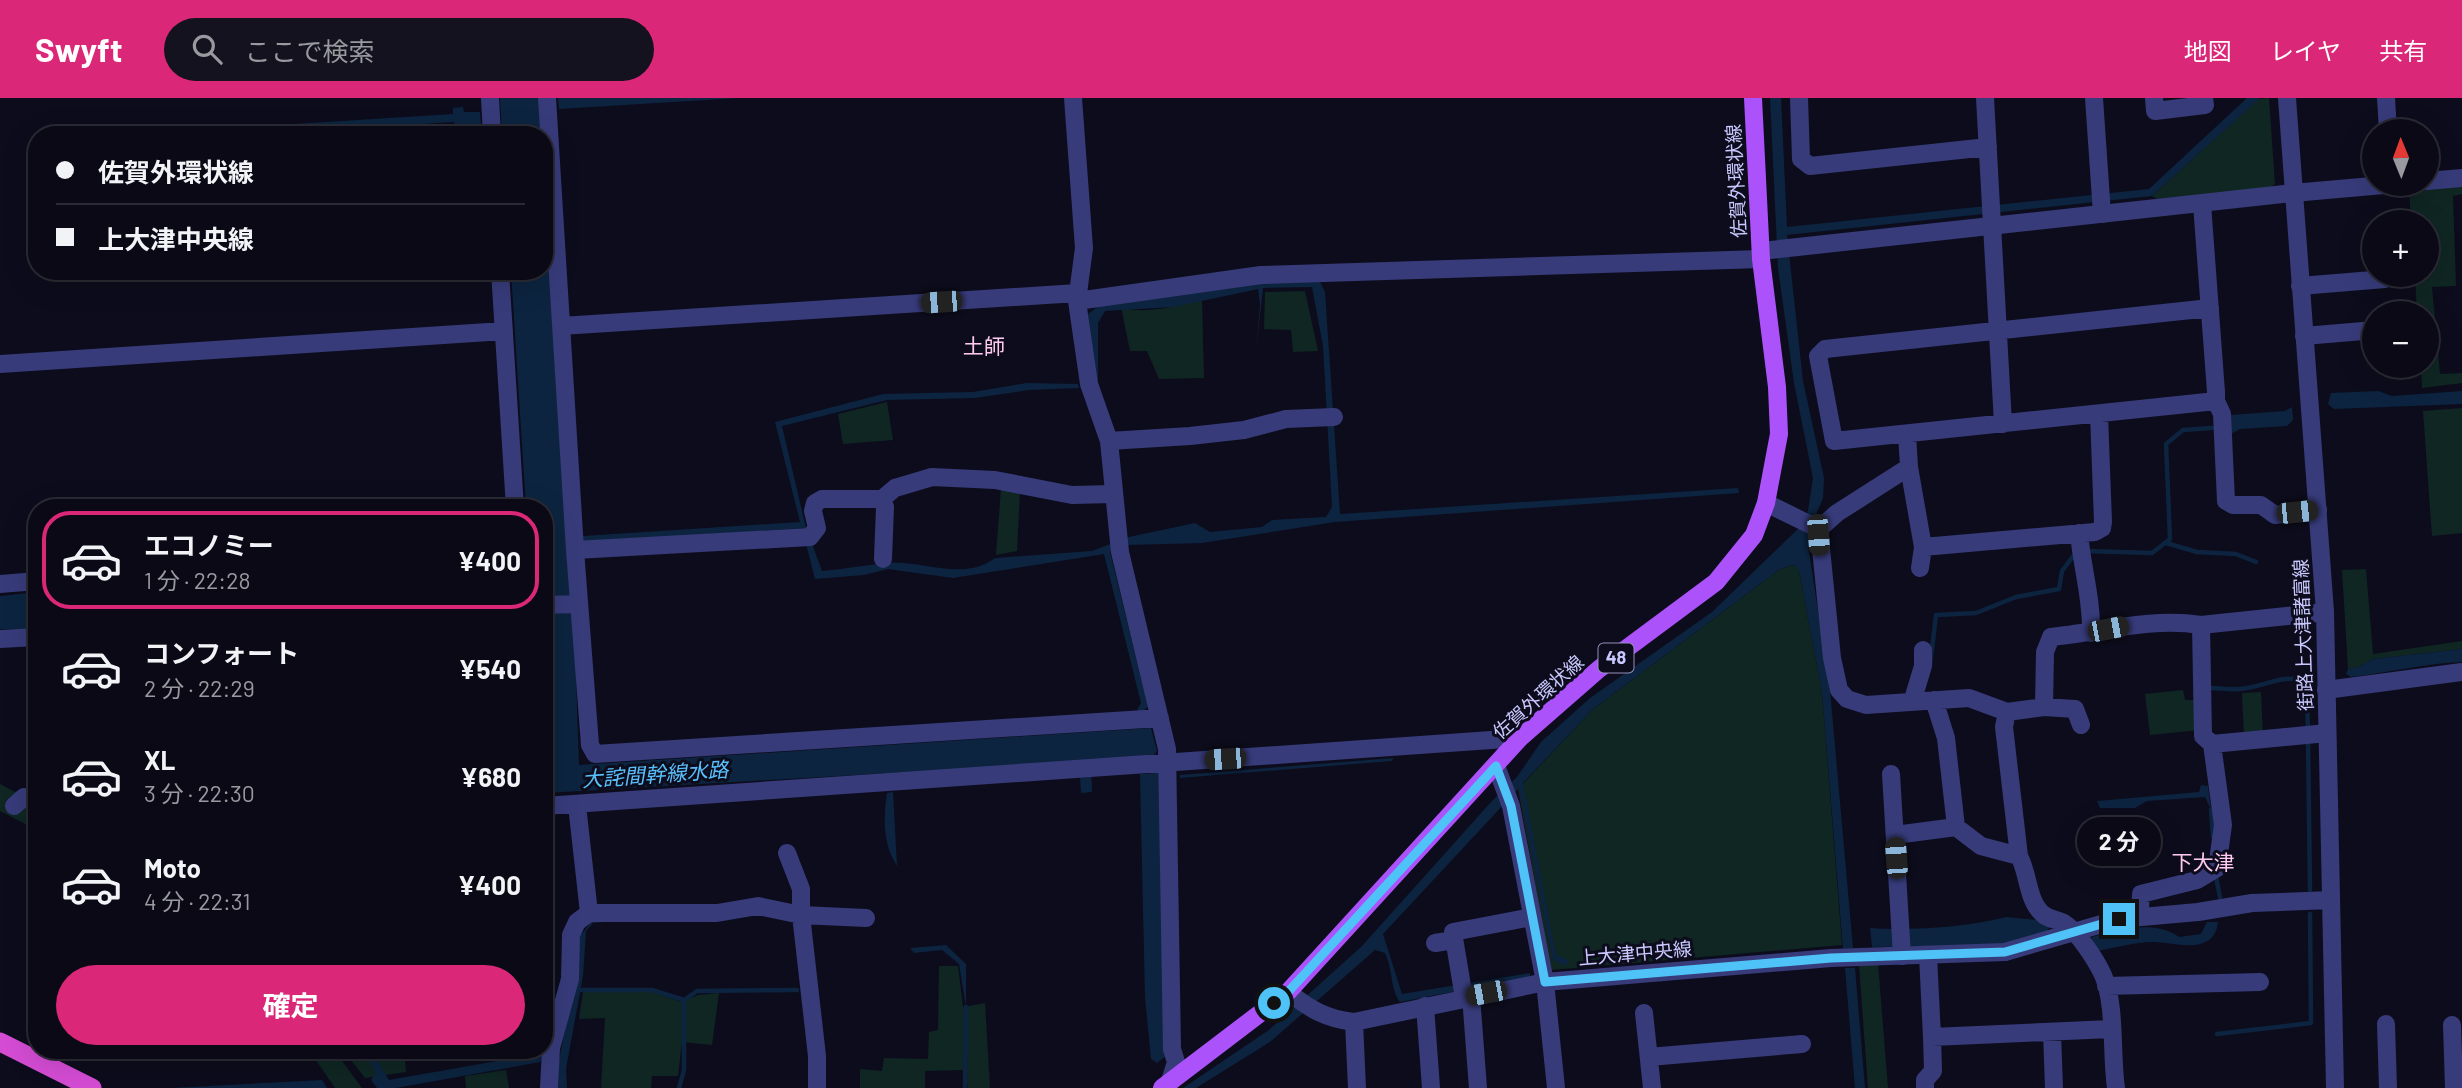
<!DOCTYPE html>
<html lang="ja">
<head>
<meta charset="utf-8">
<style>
  :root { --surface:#0a0915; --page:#13121e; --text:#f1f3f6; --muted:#999aa0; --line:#2a2a34; --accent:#db2777 }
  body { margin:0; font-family:Barlow,"Noto Sans JP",sans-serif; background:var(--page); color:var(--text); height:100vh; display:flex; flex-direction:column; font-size:26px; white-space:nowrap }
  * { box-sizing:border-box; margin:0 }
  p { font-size:23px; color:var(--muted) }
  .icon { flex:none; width:38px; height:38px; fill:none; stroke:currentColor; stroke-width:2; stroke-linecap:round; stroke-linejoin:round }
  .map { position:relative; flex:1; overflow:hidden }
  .side { position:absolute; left:28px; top:401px; width:525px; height:560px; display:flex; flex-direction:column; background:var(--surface); border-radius:28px; box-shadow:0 7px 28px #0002,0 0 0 2px var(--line) }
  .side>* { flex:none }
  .guide { position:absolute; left:28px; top:28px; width:525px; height:154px; border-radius:28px; box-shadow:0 7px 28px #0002,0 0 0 2px var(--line); display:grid; align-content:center; height:154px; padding:0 28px; background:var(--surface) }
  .needle { width:46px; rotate:359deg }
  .fabs { position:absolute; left:2362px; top:21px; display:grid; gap:14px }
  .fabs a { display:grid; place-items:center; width:77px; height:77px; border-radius:50%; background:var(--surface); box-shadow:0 7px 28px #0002,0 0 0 2px var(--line); font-size:35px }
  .end { position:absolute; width:32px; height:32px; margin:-16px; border:9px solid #4fc3f7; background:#111; box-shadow:0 0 0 4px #111 }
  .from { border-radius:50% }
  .bubble { position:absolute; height:49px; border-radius:24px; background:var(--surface); box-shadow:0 7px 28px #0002,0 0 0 2px var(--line); font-size:23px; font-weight:700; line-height:49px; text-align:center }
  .car { position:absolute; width:21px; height:42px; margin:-21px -10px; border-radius:9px; box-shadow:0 0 5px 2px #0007; background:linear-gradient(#222 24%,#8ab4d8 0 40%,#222 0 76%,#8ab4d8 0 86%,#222 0) }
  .guide b { display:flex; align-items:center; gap:24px; height:66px; font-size:26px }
  .guide b+b { border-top:2px solid var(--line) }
  .guide i { width:18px; height:18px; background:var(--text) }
  ul { padding:12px 0 0; list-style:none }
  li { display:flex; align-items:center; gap:21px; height:98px; margin:0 14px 10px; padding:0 14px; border:4px solid transparent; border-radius:28px }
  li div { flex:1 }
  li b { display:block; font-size:26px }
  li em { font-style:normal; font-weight:700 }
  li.current { border-color:var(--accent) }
  li>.icon { width:63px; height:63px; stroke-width:1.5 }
  .action { display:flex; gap:14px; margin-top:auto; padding:14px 28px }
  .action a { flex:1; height:80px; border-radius:42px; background:var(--accent); color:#fff; font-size:28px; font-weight:700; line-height:80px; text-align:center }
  header { display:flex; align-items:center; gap:42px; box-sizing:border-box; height:98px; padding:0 35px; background:var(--accent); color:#fff }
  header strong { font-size:33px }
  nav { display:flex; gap:38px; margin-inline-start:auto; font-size:24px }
  .search { width:490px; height:63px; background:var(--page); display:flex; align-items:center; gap:18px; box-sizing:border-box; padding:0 24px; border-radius:38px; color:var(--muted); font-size:26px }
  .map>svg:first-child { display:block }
  .green { fill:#0f2623 }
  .water { fill:#0c243f }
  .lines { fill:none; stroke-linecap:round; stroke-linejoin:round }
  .stream { stroke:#0c243f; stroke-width:4.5 }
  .minor { stroke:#373b7a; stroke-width:18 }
  .tertiary { stroke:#373b7a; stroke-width:18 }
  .primary { stroke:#ac52fb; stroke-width:18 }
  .trunk { stroke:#d44cd4; stroke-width:19 }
  .route { stroke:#4fc3f7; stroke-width:9 }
  .labels { text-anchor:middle; stroke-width:6; stroke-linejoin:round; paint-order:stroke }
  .shield { fill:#0d0c1c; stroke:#9190ba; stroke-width:2 }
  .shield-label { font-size:18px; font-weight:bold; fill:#c9c8fe }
  .street-label { font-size:19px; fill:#c9c8fe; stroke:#0d0c1c }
  .neighbourhood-label { font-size:21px; fill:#fecaf0; stroke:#0d0c1c }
  .water-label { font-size:21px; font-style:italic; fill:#58bffb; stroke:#0d0c1c }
</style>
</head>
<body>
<header>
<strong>Swyft</strong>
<div class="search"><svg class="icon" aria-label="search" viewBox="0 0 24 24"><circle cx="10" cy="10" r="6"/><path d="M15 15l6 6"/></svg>ここで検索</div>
<nav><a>地図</a><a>レイヤ</a><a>共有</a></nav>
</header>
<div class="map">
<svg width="2462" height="990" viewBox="0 0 2462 990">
  <rect width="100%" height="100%" fill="#0d0c1c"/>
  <path class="green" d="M 2269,0 L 2275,86 L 2268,91 L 2157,101 L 2152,98 L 2258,1 Z
    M 2462,87 L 2462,96 L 2453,98 L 2456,188 L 2432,189 L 2440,276 L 2462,275 L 2462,285 L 2422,290 L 2421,268 L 2427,268 L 2427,215 L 2417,215 L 2415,177 L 2427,177 L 2427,124 L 2411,124 L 2409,91 Z
    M 1305,193 L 1318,253 L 1293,254 L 1291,232 L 1264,231 L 1265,194 Z
    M 1202,201 L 1204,280 L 1159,281 L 1147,253 L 1130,253 L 1121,209 C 1147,217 1177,208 1202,201 Z
    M 887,304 L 893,342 L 843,346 L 838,316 Z
    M 2462,310 L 2462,435 L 2432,438 L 2423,313 Z
    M 1001,390 L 1020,393 L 1017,453 L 996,457 Z
    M 1795,467 L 1799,473 L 1822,594 L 1842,847 L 1551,872 L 1518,691 L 1593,611 L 1780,471 Z
    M 2366,471 L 2373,556 L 2462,543 L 2462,551 L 2373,561 L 2359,569 L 2348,571 L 2342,472 Z
    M 2183,592 L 2185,602 L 2199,602 L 2199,632 L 2150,637 L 2145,596 Z
    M 2261,594 L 2263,637 L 2244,637 L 2242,595 Z
    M 0,686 L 17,695 L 25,710 L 37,710 L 37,732 L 0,713 Z
    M 1878,865 L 1888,990 L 1868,990 L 1859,867 Z
    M 939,868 L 958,868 L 963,909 L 985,905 L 990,990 L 968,990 L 963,972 L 925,973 L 925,990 L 860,990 L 860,971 L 882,973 L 884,960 L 928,961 L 929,934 L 938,932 Z
    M 583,894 L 653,894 L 681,904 L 698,897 L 719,895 L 712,947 L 682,944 L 678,978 L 652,978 L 651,990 L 601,990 L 605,920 L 579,921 Z
    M 309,952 L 334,952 L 362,990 L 335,990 Z
    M 343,952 L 404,952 L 406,974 L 365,980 Z
    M 506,972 L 509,990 L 466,990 L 465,978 Z"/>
  <path class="water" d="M 500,0 L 540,0 L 542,37 L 502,37 Z
    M 558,0 L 739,0 L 559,11 Z
    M 1770,0 L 1781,0 L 1787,129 L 2149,91 L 2247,0 L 2260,0 L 2152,98 L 1787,137 L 1803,283 L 1824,380 L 1823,400 L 1809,433 L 1808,447 L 1830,592 L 1853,850 L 1843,851 L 1822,594 L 1799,473 L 1794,467 L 1780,471 L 1593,611 L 1523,685 L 1556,857 L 1568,862 L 1569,865 L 1563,867 L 1553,861 L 1519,690 L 1383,836 L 1402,896 L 1530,875 L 1530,879 L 1400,904 C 1390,891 1393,870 1385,855 L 1375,852 L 1270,944 L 1196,990 L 1183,990 L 1269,932 L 1362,848 L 1491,704 L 1517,679 L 1541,644 L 1590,600 L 1712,514 L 1799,430 L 1808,413 L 1813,380 L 1794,285 L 1778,170 Z
    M 463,9 L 464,14 L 480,14 L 481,28 L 455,30 L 454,24 L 246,37 L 121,37 L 453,16 L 453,10 Z
    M 544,71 L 572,499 L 544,501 L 544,410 L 526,409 L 511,173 L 544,173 Z
    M 1319,182 L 1325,194 L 1340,416 L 1738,390 L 1739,395 L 1335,424 L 1202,445 L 1128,447 L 1110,454 L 1148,609 L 1142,614 L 1137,612 L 1141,605 L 1104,456 L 953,480 L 888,471 L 864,477 L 815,481 L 806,446 L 812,446 L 822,473 C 844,471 866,467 888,465 C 923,462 963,484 995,460 L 1092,453 L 1129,439 L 1195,425 L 1210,434 L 1262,429 L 1272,422 L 1326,419 L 1332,409 L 1323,248 L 1312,189 L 1263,190 L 1256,253 L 1260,207 L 1258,191 L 1174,209 L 1105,213 L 1098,225 L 1098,286 L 1095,288 L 1088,216 L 1100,207 L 1265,185 Z
    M 1027,285 L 1078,286 L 1079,290 L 1029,292 L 975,300 L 887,302 L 782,328 L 806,430 L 583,444 L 583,438 L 800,424 L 775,324 L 883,296 L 973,294 Z
    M 2378,293 L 2392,298 L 2462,293 L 2462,306 L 2334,311 L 2328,306 L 2331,295 Z
    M 2292,309 L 2293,322 L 2287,328 L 2240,331 L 2231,336 L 2230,317 L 2285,313 Z
    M 37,494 L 37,531 L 0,531 L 0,498 Z
    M 571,515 L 574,520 L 579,667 L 1151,630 L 1157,653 L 1154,657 L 1091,663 L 1092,694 L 1081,695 L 1079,664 L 546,695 L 544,516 Z
    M 2462,551 L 2462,564 C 2425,565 2388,575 2351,579 L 2346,576 L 2348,571 L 2359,569 L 2373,561 Z
    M 1393,660 L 1392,663 L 1180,680 L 1180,677 Z
    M 1158,675 L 1161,680 L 1166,958 L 1157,965 L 1151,961 L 1145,899 L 1140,676 Z
    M 2201,687 L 2208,688 L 2211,712 L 2205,699 L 2147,703 L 2135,710 L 2100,710 L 2097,703 L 2199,694 Z
    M 893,694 L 897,768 C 883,746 883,721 887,695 Z
    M 2006,819 L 2036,822 L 2050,828 L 2046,835 L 2001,847 L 1872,849 L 1870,830 C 1910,833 1968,829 2006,819 Z
    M 652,820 L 593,825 L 586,833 L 583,878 L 566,971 L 567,990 L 558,990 L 559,962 L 578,865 L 580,838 L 593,822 Z
    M 2207,824 L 2218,824 C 2214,859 2175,844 2153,844 C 2135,844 2115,850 2097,853 L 2091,844 L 2092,839 C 2119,831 2156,822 2179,839 L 2201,836 Z
    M 946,847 L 966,866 L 966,909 L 959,866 L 942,852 L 914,855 L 910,850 Z
    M 1845,870 L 1855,870 L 1865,990 L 1855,990 Z
    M 543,955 L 540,964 L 396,990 L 377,990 L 371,982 L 376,975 L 370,964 L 375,960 L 389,982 Z
    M 322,982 L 327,990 L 170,990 Z"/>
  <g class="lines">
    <path class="stream" d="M 2166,445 L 2197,454 L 2236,456 L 2256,464
      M 2087,453 L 2152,455 L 2170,441 L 2166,346 L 2183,332 L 2212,330
      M 1930,568 L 1936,517 L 1976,515 L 2016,499 L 2059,491 L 2062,473 L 2074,457
      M 2211,590 C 2220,590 2230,592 2239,591 C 2263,590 2282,575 2306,583
      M 2308,631 L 2306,583 L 2310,582
      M 2308,640 L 2310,792
      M 2211,712 L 2213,739
      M 2216,779 L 2220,799
      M 580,892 L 652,892 L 684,902 L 697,893 L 797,892
      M 2217,936 L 2311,925 L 2310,816
      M 679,990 L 684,972 L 684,902
      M 965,990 L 966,909"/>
    <path class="minor" d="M 490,0 L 492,37
      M 547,0 L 575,452
      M 1073,0 L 1084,150 L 1077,203 L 1089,286 L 1109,343 L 1120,454 L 1167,651 L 1172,951 L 1176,964 L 1168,990
      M 1799,0 L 1801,61 L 1810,68 L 1988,49
      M 1985,0 L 2003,326
      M 2094,0 L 2102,116
      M 2154,0 L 2155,13 L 2205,7 L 2204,0
      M 2386,0 L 2388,33
      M 2427,83 L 2462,80
      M 2293,95 L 2395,86
      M 2202,106 L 2216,294 L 2216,303 L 1834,343 L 1818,258 L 1825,251 L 2210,210
      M 500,173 L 515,410
      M 2300,188 L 2385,181
      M 1077,203 L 1261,177 L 1761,161
      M 561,228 L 1077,195
      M 2304,238 L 2375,232
      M 0,266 L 504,233
      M 2216,303 L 2222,316 L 2226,403 L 2233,407 L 2261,407 L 2275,417 L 2318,412
      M 1907,336 L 1909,369 L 1837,415 L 1819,431 L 1832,560 L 1839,592 L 1847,601 L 1866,607 L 1969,600 L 2007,614 L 2044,609 L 2045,554 L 2051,539 C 2100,534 2152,519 2201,527 L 2325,514
      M 1109,343 L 1190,338 L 1244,332 L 1286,321 L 1334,319
      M 1909,369 L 1923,449 L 2095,434 L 2102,430 L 2103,424 L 2099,316
      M 1113,396 L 1072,397 L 995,382 L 932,379 L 895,390 L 882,401 L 822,401 L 815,405 L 813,413 L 817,430 L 810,439 L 575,452 L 590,647 L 595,656 L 1160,620
      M 882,401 L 885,409 L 883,461
      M 1766,405 L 1819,431
      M 2079,435 C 2082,470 2092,501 2091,535
      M 1920,470 L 1923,449
      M 0,486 L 37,483
      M 544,507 L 579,506
      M 2201,527 L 2203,638 L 2212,646
      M 0,541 L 37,539
      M 2326,592 L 2462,574
      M 1913,601 L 1923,568 L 1923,552
      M 1934,602 L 1946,640 L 1956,729 L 1981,748 L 2019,758 C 2029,776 2027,804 2044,817 C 2049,821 2058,822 2064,825 C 2078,834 2096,862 2103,877 C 2116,907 2111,956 2116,990
      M 2044,609 L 2075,611 L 2081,627
      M 2007,614 L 2004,629 L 2019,758
      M 1496,668 L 1511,708 L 1545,884 L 1556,990
      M 1891,676 L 1902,858
      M 577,707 L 589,815
      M 14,708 L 24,699 L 37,704
      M 544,708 L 1520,640
      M 1895,737 L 1956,729
      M 787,755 L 801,791 L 801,817 L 866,820
      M 2119,821 L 2140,811 L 2141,796 L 2197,782 L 2217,770 L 2223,727 L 2212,646 L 2327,635
      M 1435,845 L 1454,842
      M 1928,857 L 1932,939 L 2111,931
      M 2106,888 L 2260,884
      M 1471,898 L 1478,990
      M 1464,900 L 1453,834 L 1532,819
      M 1425,908 L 1431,990
      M 1644,915 L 1652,990
      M 1354,924 L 1357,990
      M 2386,926 L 2388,990
      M 2452,927 L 2454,990
      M 2052,934 L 2054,990
      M 1649,959 L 1802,946
      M 549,990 L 551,950 L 570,881 L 571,837 L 577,824 L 589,815 L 717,815 L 758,808 L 801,817 L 817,958 L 817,990
      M 1925,990 L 1925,982 L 1933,973 L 1932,939"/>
    <path class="tertiary" d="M 2287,0 L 2325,514 L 2335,990
      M 1761,153 L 2293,95
      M 1288,894 C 1310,911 1326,921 1354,924 L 1545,884 L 1831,860 L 2005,854 L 2119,821 L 2198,814 L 2252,805 L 2331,802"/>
    <path class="primary" d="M 1162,990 L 1288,894 L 1520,640 L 1599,571 L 1716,484 L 1754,437 L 1766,405 L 1779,336 L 1777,289 L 1761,161 L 1753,0"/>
    <path class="trunk" d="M 0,944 L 92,990"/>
  </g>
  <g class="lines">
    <path class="route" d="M 1274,905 L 1288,894 L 1496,668 L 1511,708 L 1545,884 L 1831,860 L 2005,854 L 2119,821"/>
  </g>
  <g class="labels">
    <rect class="shield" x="1598.5" y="545.5" width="35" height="29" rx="5"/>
    <g class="shield-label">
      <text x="1616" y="566">48</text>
    </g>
    <g class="street-label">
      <text transform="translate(1736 83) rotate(-93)" y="7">佐賀外環状線</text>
      <text transform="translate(2303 537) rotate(-92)" y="7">街路上大津諸富線</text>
      <text transform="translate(1538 599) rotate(-42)" y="7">佐賀外環状線</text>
      <text transform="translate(1635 855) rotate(-5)" y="7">上大津中央線</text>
    </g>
    <g class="neighbourhood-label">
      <text x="984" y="256">土師</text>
      <text x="2203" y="772">下大津</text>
    </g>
    <g class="water-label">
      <text transform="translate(655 677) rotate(-4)" y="7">大詫間幹線水路</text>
    </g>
  </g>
</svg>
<div class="fabs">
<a><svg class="needle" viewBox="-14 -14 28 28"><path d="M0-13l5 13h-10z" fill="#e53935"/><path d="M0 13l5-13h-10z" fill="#999aa0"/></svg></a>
<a>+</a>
<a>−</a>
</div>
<i class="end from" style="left:1274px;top:905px"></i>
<i class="end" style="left:2119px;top:821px"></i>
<div class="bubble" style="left:2077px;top:719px;width:84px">2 分</div>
<i class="car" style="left:941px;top:204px;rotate:266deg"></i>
<i class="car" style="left:2297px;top:414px;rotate:84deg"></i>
<i class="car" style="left:1818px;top:437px;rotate:176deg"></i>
<i class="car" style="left:2108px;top:531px;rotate:79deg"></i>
<i class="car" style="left:1225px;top:661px;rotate:266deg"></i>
<i class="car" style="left:1896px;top:760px;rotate:356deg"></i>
<i class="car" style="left:1486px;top:895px;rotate:259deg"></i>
<div class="guide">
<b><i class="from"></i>佐賀外環状線</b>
<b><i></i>上大津中央線</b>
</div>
<section class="side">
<ul>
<li class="current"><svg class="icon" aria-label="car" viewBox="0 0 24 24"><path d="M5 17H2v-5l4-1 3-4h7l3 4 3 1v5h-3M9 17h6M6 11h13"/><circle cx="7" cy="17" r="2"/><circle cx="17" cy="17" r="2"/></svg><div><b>エコノミー</b><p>1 分 · 22:28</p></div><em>¥400</em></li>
<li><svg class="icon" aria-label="car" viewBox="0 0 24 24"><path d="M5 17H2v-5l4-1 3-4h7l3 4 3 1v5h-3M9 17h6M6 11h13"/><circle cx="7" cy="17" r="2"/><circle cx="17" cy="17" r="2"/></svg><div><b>コンフォート</b><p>2 分 · 22:29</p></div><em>¥540</em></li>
<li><svg class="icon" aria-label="car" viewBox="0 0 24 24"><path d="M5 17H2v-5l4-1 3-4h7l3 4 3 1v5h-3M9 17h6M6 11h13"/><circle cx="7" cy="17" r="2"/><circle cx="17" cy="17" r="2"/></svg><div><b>XL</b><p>3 分 · 22:30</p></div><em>¥680</em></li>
<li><svg class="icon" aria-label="car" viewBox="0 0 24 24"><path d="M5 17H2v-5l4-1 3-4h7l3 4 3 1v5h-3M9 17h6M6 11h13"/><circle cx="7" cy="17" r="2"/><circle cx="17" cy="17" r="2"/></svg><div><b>Moto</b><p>4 分 · 22:31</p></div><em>¥400</em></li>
</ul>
<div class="action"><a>確定</a></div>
</section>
</div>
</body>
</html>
